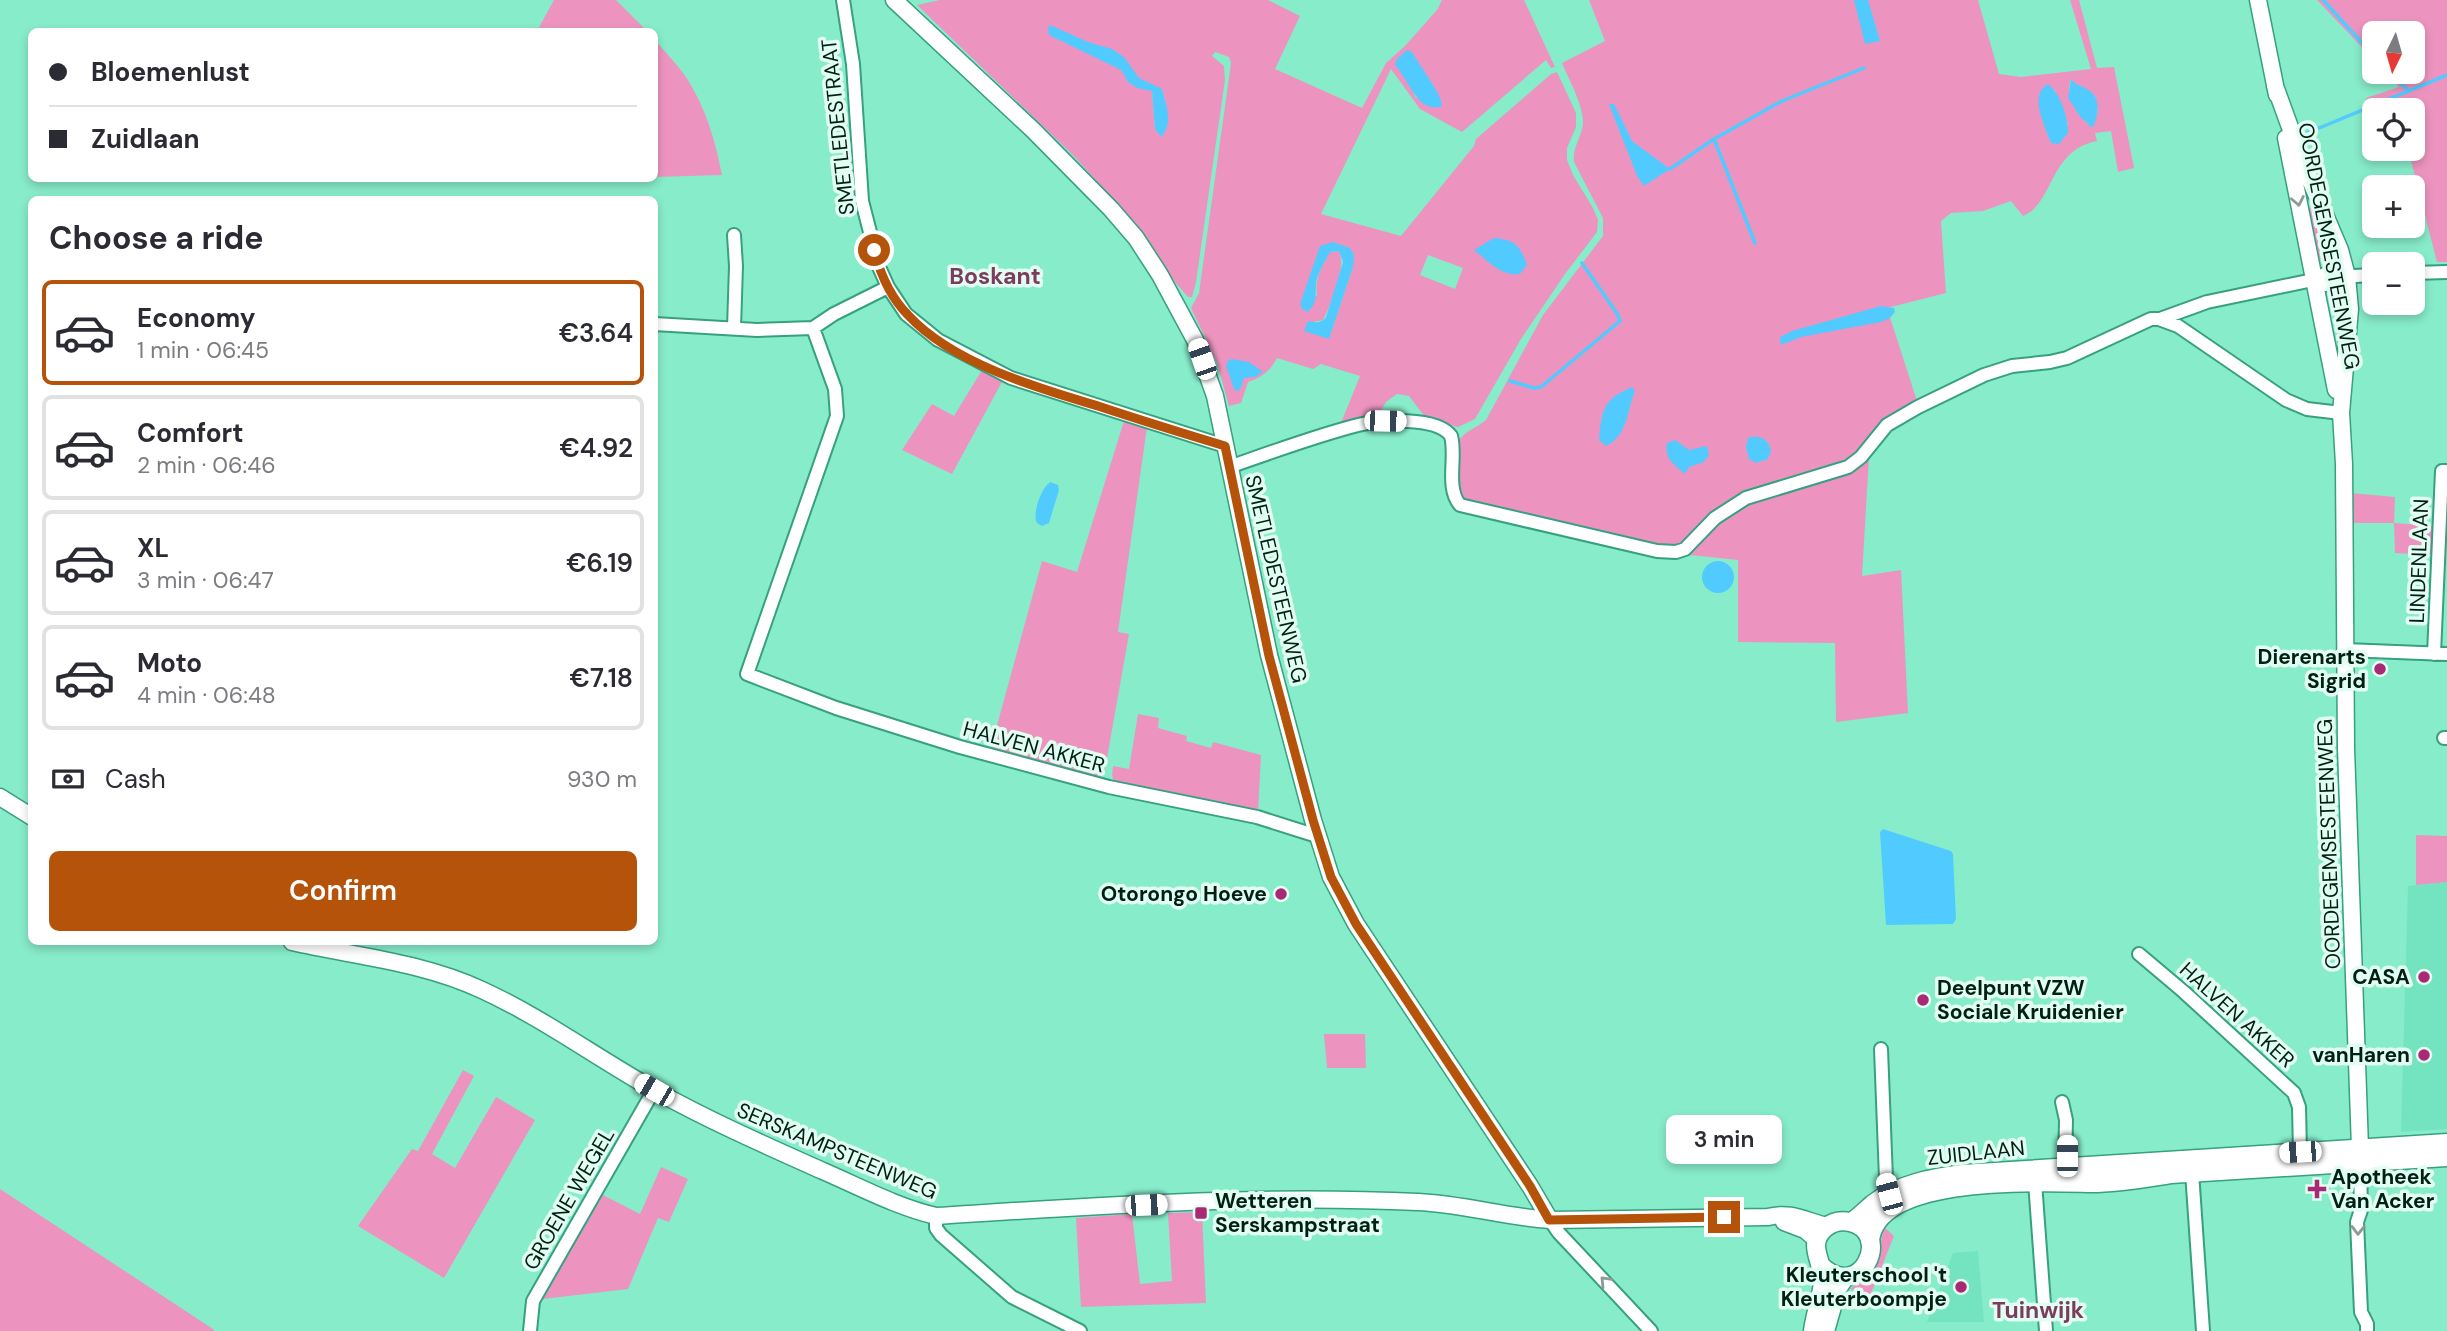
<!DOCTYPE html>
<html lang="en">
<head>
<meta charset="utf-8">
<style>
  :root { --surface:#fff; --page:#f2f2f3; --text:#2b2b33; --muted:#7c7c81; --line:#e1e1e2; --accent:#b45309 }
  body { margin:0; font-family:"DM Sans",sans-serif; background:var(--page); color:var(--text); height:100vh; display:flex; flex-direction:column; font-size:26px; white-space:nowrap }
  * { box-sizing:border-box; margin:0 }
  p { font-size:23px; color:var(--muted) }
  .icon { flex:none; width:38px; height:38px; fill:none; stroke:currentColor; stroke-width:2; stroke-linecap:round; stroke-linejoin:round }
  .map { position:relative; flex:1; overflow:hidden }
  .side { position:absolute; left:28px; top:196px; width:630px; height:749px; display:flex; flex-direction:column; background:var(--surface); border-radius:10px; box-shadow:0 4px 10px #0003 }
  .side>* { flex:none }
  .top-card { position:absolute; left:28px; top:28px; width:630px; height:154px; border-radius:10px; box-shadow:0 4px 10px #0003; display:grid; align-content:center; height:154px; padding:0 21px; background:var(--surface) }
  .needle { width:46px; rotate:185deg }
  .fabs { position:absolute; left:2362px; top:21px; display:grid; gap:14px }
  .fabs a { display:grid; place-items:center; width:63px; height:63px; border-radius:10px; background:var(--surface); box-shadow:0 4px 10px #0003; font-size:35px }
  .end { position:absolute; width:32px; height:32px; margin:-16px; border:9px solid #b45309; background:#fff; box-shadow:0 0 0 4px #fff }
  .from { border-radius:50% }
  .bubble { position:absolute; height:49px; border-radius:10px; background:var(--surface); box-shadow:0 4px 10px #0003; font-size:23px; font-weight:600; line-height:49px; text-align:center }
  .car { position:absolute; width:21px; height:42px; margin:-21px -10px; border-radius:9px; box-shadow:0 0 5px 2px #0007; background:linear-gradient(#fff 24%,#345 0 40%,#fff 0 76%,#345 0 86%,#fff 0) }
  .top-card b { display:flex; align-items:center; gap:24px; height:66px; font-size:26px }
  .top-card b+b { border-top:2px solid var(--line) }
  .top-card i { width:18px; height:18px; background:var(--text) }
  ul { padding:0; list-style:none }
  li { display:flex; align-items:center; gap:21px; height:105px; margin:0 14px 10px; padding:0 7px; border:4px solid var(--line); border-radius:10px }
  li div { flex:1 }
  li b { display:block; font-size:26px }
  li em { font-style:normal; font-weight:600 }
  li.current { border-color:var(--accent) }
  li>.icon { width:63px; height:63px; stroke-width:1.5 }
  h2 { padding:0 21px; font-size:32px; line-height:84px }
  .pay { display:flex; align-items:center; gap:18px; height:77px; padding:0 21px; font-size:26px }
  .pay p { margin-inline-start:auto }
  .primary-button { display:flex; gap:14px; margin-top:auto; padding:14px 21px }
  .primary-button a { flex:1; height:80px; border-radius:10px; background:var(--accent); color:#fff; font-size:28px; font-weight:600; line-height:80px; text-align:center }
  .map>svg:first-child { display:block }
  .built { fill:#73e4bf }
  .green { fill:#ec94bf; fill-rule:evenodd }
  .water { fill:#51cbff }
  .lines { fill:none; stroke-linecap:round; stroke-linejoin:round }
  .stream { stroke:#51cbff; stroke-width:3.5 }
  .minor-casing { stroke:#36a081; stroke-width:16 }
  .tertiary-casing { stroke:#36a081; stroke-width:19 }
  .secondary-casing { stroke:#36a081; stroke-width:21 }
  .minor { stroke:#fff; stroke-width:12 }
  .tertiary { stroke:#fff; stroke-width:16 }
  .secondary { stroke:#fff; stroke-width:18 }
  .oneway { stroke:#8c9b96 }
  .route { stroke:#b45309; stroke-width:9 }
  .poi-dot { fill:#aa2975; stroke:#e2fdf2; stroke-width:2.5 }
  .labels { text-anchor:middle; stroke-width:7; stroke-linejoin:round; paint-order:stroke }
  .street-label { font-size:21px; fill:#002016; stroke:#e2fdf2 }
  .poi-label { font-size:21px; font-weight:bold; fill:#002016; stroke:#e2fdf2; text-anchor:end }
  .neighbourhood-label { font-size:23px; font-weight:bold; fill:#7d3c5e; stroke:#e2fdf2 }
</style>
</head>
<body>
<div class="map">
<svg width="2447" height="1331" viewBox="0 0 2447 1331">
  <rect width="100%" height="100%" fill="#87ecca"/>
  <path class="built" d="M 2447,882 L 2447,1129 L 2401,1132 L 2408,886 Z
    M 1978,1251 L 1984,1322 L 1927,1322 L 1953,1253 Z"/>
  <path class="green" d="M 554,0 L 616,0 L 647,31 L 537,31 Z
    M 940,0 L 1268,0 L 1300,16 L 1275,69 L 1362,108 L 1386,63 L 1405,46 L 1437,10 L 1442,0 L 1524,0 L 1555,67 L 1551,68 L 1546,60 L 1462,132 L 1420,109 L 1391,69 L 1321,214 L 1401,236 L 1474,146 L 1476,139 L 1551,74 L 1557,72 L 1576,113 L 1576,127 L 1567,148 L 1567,160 L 1573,175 L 1593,208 L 1598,220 L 1597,232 L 1565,274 L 1521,339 L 1475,419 L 1458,427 L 1438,422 L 1425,417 L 1409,396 L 1397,394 L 1386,402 L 1377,417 L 1341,423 L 1360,376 L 1321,364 L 1313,369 L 1277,358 C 1271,370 1261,378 1248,382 L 1241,403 L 1229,406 L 1217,363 L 1191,308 L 1199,293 L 1231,63 L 1229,57 L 1215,52 L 1212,56 L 1224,66 L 1225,80 L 1196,282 L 1192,297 L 1188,297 L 1169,275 L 1130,219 L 1075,157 L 917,5 ZM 1403,55 L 1421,69 L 1434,87 L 1416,98 L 1403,72 L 1397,67 L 1397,59 ZM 1162,89 C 1166,104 1172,124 1161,136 L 1155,129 L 1152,91 ZM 1333,242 L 1353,267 L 1329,338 L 1313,322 L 1323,320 C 1331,304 1347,268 1339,251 L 1329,252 C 1322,266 1314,280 1317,295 L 1300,304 ZM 1428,255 L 1463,268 L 1455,289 L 1420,275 Z
    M 1589,0 L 1978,0 L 1999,74 L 2021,77 L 2091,69 L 2070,0 L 2079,0 L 2097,68 L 2114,67 L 2134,168 L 2118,172 L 2111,131 L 2095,133 L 2097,141 C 2049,150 2054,204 2023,216 L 2011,201 L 1983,211 L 1951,213 L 1941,221 L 1946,293 L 1887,308 L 1917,401 L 1842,463 L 1768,488 L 1679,546 L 1651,544 L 1466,501 L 1458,490 L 1458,442 C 1464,431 1477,428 1486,420 L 1543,315 L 1603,236 L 1603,218 L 1574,162 C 1572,147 1582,137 1583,123 C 1583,104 1569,80 1562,63 L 1605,41 ZM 2071,79 L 2077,86 L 2084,88 L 2095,96 L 2098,112 L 2089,124 C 2076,115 2065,94 2071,79 ZM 2054,89 L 2068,124 L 2051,143 L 2046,130 Z
    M 2317,0 L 2447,0 L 2447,262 L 2437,262 L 2408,149 L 2413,149 L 2413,110 L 2375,110 L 2375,117 L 2366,98 L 2399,87 L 2385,72 L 2413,72 L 2413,33 L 2375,33 L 2375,61 Z
    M 654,39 C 665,52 677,64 686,77 C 706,108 715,140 722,175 L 655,177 Z
    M 2309,207 L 2315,210 L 2332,250 L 2331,257 L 2326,261 L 2316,258 L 2307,209 Z
    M 982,370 L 1003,380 L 952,474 L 902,450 L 932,404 L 954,416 Z
    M 1124,421 L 1147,427 L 1118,632 L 1129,634 L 1104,775 L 1095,779 L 990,751 L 1042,561 L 1077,572 Z
    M 1869,457 L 1862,576 L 1901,570 L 1908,713 L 1836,722 L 1835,643 L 1738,642 L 1738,560 L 1690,555 L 1708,530 L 1740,506 Z
    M 2350,493 L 2395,497 L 2394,523 L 2434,526 L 2433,555 L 2395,553 L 2394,523 L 2352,523 Z
    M 1138,714 L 1159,718 L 1158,728 L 1187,736 L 1186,741 L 1211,748 L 1213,742 L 1261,755 L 1258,812 L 1115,784 L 1112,776 L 1113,766 L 1129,769 Z
    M 2416,835 L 2447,836 L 2447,882 L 2416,885 Z
    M 1324,1034 L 1365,1034 L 1366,1068 L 1327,1068 Z
    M 463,1070 L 474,1076 L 432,1154 L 455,1168 L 496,1097 L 535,1120 L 444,1278 L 358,1226 L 412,1149 L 418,1151 Z
    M 661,1167 L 688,1179 L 669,1222 L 658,1218 L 628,1289 L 543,1299 L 537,1297 L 597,1192 L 640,1214 Z
    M 0,1189 L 213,1329 L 214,1331 L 0,1331 Z
    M 1202,1212 L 1206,1303 L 1081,1307 L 1076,1218 L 1132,1214 L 1140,1284 L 1172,1281 L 1168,1213 Z
    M 1885,1228 L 1894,1236 L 1870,1296 L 1850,1289 C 1866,1279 1879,1271 1880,1250 C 1881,1242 1881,1236 1885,1228 Z"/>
  <path class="water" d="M 1854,0 L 1868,0 L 1880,41 L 1865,44 Z
    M 1050,25 L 1088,42 L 1112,49 L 1124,57 L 1139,78 L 1162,89 C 1166,105 1174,123 1161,137 L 1155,129 L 1152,91 L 1137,88 L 1128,82 L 1121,70 L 1049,35 L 1048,28 Z
    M 1407,50 L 1412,52 C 1419,65 1442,94 1442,106 C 1418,115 1408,78 1395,65 L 1397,59 Z
    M 2071,79 C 2077,87 2084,85 2091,92 C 2101,100 2098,117 2093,127 L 2088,126 L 2089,124 L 2081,118 L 2068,98 Z
    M 2048,84 C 2061,95 2068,116 2068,133 L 2059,144 L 2051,143 C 2045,126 2028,95 2048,84 Z
    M 1609,104 L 1614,104 L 1632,141 L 1670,169 L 1644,186 L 1637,176 Z
    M 1494,238 C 1515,240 1520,245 1527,265 L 1520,274 C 1502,277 1488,261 1474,250 Z
    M 1333,242 L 1350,248 L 1354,255 L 1353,267 L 1329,339 L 1304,331 L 1308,321 C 1315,323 1322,323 1326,317 L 1343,262 L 1339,251 L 1330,252 C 1325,262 1316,275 1316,285 C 1315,298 1318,301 1308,312 L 1303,310 L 1300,304 L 1320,246 Z
    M 1881,306 L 1894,308 L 1895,312 L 1890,318 L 1881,322 L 1801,337 L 1781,345 L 1780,337 L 1792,331 Z
    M 1232,359 L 1249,362 L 1263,372 L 1255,377 L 1244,378 L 1240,390 L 1236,391 C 1230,385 1232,376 1226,368 L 1228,360 Z
    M 1632,387 L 1635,391 C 1627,410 1628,436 1606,446 L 1599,440 C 1602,410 1602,400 1632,387 Z
    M 1751,437 C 1761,436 1768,439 1771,450 L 1768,459 L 1756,463 L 1749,459 L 1746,447 L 1748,438 Z
    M 1675,440 L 1689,450 L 1707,446 L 1709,455 L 1704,462 L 1689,467 L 1685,474 C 1674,464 1664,459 1667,443 Z
    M 1050,482 L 1058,485 L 1059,490 L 1049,523 L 1042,526 L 1037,523 C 1032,513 1041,489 1050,482 Z
    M1702 577a16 16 0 1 1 32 0a16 16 0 1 1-32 0Z
    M 1883,829 L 1951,851 L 1953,854 L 1956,919 L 1953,924 L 1886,925 L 1880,832 Z"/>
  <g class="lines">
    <path class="stream" d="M 2323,0 L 2375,57
      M 2389,72 L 2408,90
      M 2307,133 L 2447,75
      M 1714,139 L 1755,243
      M 1670,169 L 1714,139 L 1782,101 L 1864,68
      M 1510,381 L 1534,388 L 1541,387 L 1620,321 L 1618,315 L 1582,263"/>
    <g class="minor-casing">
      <path id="minor" d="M 843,0 L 853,64 L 862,201 L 879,267 L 888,287 L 906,314 L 938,340 L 1011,378 L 1225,446
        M 734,235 L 736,266 L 734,328
        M 2413,273 L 2447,272
        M 2313,280 L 2324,285 L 2341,283 L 2347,276
        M 2160,319 L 2207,302 L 2313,280 C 2331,268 2334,276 2351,276 C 2359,276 2367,275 2375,275
        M 654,324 L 757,330 L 813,328 L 834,314 L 888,287
        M 813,328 L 835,389 L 837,416 L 747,674 L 836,708 L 960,747 L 1109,787 L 1257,817 L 1317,836
        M 1229,467 C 1272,452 1315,436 1358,425 C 1379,420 1437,416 1451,436 C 1457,457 1445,487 1460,505 L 1657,551 L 1676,552 L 1685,549 L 1715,518 L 1746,498 L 1848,467 L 1861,457 L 1887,425 L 1918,407 L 1984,375 L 2012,366 L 2050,362 L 2067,358 L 2151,319 L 2159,319 L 2178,326 L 2286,400 L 2307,409 L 2341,413
        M 2345,650 L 2447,654
        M 2434,654 L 2442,471 L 2447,471
        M 2444,738 L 2447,738
        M 2139,954 L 2184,992 L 2294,1093 L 2299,1107 L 2300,1152
        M 1881,1049 L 1886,1179 L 1889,1194
        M 2062,1102 L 2066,1120 L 2065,1167
        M 2360,1163 L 2361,1210 L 2357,1222 L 2361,1312 L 2367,1324 L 2367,1331
        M 2192,1172 L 2203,1331
        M 2035,1182 L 2046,1331
        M 936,1216 L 936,1228 L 941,1235 L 1012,1297 L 1080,1331
        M 1550,1220 L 1559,1233 L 1651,1331
        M 530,1331 L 533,1301 L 654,1090"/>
    </g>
    <g class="tertiary-casing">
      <path id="tertiary" d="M 894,0 L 1033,130 L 1111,209 L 1136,238 L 1160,275 L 1195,340 L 1215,396 L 1269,655 L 1313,820 L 1331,877 L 1356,924 L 1530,1186 L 1550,1220
        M 2258,0 L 2277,95
        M 2275,86 L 2303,163 L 2340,250 L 2347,276 L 2350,309 L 2341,413 L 2344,464 L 2346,748 L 2360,1148
        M 2286,138 L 2336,390
        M 0,797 L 32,817
        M 292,942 C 354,956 423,962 482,990 C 543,1018 597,1058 656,1091 C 710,1121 767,1146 823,1171 C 860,1187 897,1207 936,1216 C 1096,1206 1258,1194 1418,1202 C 1463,1204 1505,1217 1550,1220 L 1768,1217 C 1792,1211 1805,1221 1827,1226
        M 1784,1222 L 1805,1230 L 1817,1240"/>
    </g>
    <g class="secondary-casing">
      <path id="secondary" d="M 1852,1222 C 1859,1217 1866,1210 1873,1204 C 1899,1184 1932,1178 1963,1174 L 2447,1143
        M 1870,1241 C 1876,1173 2044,1182 2092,1183 C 2118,1183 2145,1178 2171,1174 L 2447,1157
        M 1813,1331 C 1815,1315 1821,1299 1823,1283 C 1825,1263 1805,1245 1825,1228 C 1832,1222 1841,1220 1850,1222 C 1894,1232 1861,1305 1820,1265
        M 1825,1331 L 1837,1289 L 1845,1277"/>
    </g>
    <use href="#minor" class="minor"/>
    <use href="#tertiary" class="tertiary"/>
    <use href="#secondary" class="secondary"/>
  </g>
  <defs><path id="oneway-chevron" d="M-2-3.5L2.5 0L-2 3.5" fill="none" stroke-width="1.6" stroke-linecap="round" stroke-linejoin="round" transform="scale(1.75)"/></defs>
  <g class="oneway">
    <use href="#oneway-chevron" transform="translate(2298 201) rotate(79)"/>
    <use href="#oneway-chevron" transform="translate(2358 1230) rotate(91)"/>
    <use href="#oneway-chevron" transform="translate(1605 1281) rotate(-134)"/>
  </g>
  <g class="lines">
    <path class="route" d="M 874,250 C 880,273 891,298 908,315 C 952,363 1037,388 1098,406 C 1140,420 1182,433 1225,446 L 1269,656 L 1313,820 L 1331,877 L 1356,924 L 1530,1186 L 1549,1220 L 1724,1217"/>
  </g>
  <g class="poi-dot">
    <circle cx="2380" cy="669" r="7"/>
    <circle cx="1281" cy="894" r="7"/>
    <circle cx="2424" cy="977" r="7"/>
    <circle cx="1923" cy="1000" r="7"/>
    <circle cx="2424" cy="1055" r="7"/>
    <path d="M2313.5 1178.5h7v7h7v7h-7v7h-7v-7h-7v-7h7z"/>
    <rect x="1194" y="1206" width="14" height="14" rx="3.5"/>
    <circle cx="1961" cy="1287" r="7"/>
  </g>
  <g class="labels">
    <g class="street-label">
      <text transform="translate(838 127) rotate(-96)" y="7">SMETLEDESTRAAT</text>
      <text transform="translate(2329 246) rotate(79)" y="7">OORDEGEMSESTEENWEG</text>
      <text transform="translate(2419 561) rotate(-88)" y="7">LINDENLAAN</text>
      <text transform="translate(1276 579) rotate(77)" y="7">SMETLEDESTEENWEG</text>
      <text transform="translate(1034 747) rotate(15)" y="7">HALVEN AKKER</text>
      <text transform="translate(2329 844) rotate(-92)" y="7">OORDEGEMSESTEENWEG</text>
      <text transform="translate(2237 1015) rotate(42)" y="7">HALVEN AKKER</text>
      <text transform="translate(837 1151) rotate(23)" y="7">SERSKAMPSTEENWEG</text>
      <text transform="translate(1976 1153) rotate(-6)" y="7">ZUIDLAAN</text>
      <text transform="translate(569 1199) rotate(-60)" y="7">GROENE WEGEL</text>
    </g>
    <g class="poi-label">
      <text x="2366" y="664">Dierenarts<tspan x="2366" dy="24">Sigrid</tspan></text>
      <text x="1267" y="901">Otorongo Hoeve</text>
      <text x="2410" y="984">CASA</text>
      <text x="1937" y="995" text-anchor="start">Deelpunt VZW<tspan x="1937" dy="24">Sociale Kruidenier</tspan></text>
      <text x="2410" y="1062">vanHaren</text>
      <text x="2331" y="1184" text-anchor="start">Apotheek<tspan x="2331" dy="24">Van Acker</tspan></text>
      <text x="1215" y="1208" text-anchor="start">Wetteren<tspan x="1215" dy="24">Serskampstraat</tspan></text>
      <text x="1947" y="1282">Kleuterschool 't<tspan x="1947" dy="24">Kleuterboompje</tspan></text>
    </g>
    <g class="neighbourhood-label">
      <text x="995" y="284">Boskant</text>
      <text x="2038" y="1318">Tuinwijk</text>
    </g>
  </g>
</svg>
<div class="fabs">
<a><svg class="needle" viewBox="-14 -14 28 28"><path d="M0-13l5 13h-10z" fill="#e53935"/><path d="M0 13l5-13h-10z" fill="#7c7c81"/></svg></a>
<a><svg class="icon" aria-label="locate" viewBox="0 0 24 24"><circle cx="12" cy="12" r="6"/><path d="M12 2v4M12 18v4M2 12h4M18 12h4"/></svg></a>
<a>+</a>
<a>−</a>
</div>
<i class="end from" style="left:874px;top:250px"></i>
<i class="end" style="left:1724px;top:1217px"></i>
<div class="bubble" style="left:1666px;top:1115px;width:116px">3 min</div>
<i class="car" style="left:1202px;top:359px;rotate:341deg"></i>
<i class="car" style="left:1385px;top:421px;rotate:91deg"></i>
<i class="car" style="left:654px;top:1090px;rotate:300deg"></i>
<i class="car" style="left:2300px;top:1152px;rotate:267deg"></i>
<i class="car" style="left:2067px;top:1156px;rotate:0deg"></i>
<i class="car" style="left:1889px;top:1194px;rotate:345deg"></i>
<i class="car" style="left:1146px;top:1205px;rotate:88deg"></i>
<div class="top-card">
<b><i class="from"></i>Bloemenlust</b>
<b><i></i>Zuidlaan</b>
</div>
<section class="side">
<h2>Choose a ride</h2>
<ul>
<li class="current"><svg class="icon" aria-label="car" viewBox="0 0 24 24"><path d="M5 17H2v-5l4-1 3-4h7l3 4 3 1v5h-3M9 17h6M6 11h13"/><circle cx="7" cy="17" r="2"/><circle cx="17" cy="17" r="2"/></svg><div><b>Economy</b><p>1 min · 06:45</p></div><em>€3.64</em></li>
<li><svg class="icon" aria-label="car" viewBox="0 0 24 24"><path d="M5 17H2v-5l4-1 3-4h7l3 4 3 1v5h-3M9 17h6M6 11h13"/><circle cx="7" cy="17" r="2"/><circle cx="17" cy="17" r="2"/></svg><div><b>Comfort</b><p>2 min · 06:46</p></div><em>€4.92</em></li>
<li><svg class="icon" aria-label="car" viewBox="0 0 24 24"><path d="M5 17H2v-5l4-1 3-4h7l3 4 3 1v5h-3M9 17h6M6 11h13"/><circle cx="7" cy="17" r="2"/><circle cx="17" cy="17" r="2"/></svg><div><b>XL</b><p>3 min · 06:47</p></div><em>€6.19</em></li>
<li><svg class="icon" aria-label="car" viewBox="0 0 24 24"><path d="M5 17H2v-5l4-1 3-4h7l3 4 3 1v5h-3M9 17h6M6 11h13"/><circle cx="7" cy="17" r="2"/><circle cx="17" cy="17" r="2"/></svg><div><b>Moto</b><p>4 min · 06:48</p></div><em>€7.18</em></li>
</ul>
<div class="pay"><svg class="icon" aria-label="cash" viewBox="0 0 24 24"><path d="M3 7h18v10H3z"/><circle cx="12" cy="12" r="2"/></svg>Cash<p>930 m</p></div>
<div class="primary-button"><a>Confirm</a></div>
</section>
</div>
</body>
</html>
